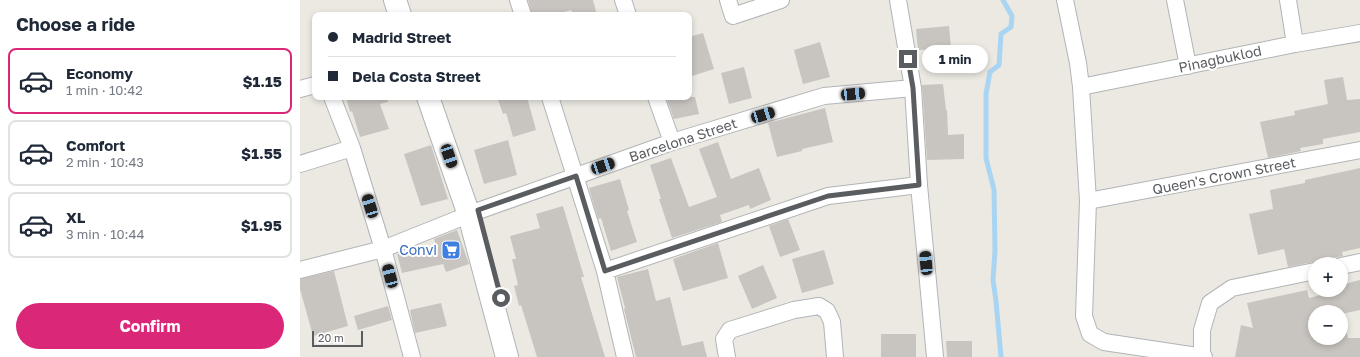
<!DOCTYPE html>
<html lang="en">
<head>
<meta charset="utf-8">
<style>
  :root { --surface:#fff; --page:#f2f2f3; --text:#1f2937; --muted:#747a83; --line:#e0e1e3; --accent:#db2777 }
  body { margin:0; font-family:"Golos Text",sans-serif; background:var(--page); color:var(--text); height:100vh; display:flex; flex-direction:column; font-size:15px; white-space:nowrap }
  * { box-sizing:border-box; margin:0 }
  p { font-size:13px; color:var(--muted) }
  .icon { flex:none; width:22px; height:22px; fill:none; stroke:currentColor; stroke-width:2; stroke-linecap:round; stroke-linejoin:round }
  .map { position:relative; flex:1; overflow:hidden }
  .drawer { display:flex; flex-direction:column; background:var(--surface); width:300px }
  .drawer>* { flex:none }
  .top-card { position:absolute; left:12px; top:12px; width:380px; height:88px; border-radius:8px; box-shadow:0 2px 6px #0003; display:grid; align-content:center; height:88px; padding:0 16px; background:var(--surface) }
  .buttons { position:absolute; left:1008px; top:257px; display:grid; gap:8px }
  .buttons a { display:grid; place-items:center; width:40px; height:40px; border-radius:50%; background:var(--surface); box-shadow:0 2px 6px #0003; font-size:20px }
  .scale { position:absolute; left:12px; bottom:10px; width:51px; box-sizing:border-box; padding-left:4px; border:2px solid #5a5d60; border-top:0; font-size:11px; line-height:14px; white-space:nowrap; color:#5a5d60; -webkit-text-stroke:3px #fff; paint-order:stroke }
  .end { position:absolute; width:18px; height:18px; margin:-9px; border:5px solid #5a5d60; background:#fff; box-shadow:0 0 0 2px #fff }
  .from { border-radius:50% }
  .bubble { position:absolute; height:28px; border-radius:14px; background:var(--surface); box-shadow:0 2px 6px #0003; font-size:13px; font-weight:700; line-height:28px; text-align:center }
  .car { position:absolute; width:12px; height:24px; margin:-12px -6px; border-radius:5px; box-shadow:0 0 3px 1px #0007; background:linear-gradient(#222 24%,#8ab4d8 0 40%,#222 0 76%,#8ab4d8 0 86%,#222 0) }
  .top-card b { display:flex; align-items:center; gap:14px; height:38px; font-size:15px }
  .top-card b+b { border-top:1px solid var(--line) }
  .top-card i { width:10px; height:10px; background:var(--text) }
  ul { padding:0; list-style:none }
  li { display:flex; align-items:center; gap:12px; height:66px; margin:0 8px 6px; padding:0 8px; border:2px solid var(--line); border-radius:8px }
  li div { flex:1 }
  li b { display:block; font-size:15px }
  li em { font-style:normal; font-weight:700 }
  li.active { border-color:var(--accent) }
  li>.icon { width:36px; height:36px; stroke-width:1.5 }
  h2 { padding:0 16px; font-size:18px; line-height:48px }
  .button { display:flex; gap:8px; margin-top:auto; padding:8px 16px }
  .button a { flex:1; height:46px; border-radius:24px; background:var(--accent); color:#fff; font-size:16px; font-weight:700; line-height:46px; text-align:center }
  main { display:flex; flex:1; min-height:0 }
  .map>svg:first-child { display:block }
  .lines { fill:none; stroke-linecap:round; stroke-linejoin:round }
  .stream { stroke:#a9d5f3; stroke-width:5 }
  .building { fill:#c8c5c0; fill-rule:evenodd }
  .street-casing { stroke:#b2b4b7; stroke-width:18 }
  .secondary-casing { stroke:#b1b4b7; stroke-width:24 }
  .street { stroke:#fff; stroke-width:16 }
  .secondary { stroke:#fff; stroke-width:22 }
  .route { stroke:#5a5d60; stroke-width:5 }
  .labels { text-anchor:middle; stroke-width:4; stroke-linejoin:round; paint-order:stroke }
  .street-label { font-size:14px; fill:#5a5d60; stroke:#fff }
  .shop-label { font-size:14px; fill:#366cbe; stroke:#fff; text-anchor:end }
</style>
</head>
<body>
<main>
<section class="drawer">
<h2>Choose a ride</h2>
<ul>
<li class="active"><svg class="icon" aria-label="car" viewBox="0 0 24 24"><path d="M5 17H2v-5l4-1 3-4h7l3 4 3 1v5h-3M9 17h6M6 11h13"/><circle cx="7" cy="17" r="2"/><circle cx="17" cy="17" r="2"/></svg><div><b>Economy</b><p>1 min · 10:42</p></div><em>$1.15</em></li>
<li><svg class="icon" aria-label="car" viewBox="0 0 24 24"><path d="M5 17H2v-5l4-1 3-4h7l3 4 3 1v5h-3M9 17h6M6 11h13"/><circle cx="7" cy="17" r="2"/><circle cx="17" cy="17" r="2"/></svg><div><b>Comfort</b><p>2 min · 10:43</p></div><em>$1.55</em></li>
<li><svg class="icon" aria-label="car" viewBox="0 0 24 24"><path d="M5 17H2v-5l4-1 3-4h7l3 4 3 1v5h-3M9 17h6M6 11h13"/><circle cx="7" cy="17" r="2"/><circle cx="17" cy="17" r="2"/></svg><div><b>XL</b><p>3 min · 10:44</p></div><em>$1.95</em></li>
</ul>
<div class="button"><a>Confirm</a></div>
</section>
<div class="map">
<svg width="1060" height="357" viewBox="0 0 1060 357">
  <rect width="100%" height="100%" fill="#ebe9e2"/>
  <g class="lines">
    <path class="stream" d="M 701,357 L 696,301 L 693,280 L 695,251 L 694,190 L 686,158 L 686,94 L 690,72 L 699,65 L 701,34 L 711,27 L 712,16 L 703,0"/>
  </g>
  <path class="building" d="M 228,0 L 293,0 L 297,15 L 273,15 L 271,10 L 255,15 L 232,15 Z
    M 649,26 L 651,48 L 618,50 L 616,29 Z
    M 403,33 L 414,69 L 389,77 L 389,37 Z
    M 520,42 L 530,77 L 503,84 L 494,50 Z
    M 444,67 L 452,98 L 429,104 L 421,73 Z
    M 1043,77 L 1047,100 L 1060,99 L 1060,132 L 1023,139 L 1023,144 L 1000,148 L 1001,151 L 968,158 L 960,122 L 995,115 L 994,111 L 1028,104 L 1024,80 Z
    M 643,84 L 646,110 L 647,110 L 648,135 L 664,134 L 664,159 L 627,160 L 622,85 Z
    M 46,97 L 88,97 L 88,102 L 80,104 L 89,129 L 60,137 L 52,111 L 50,112 Z
    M 197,97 L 227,97 L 236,130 L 213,137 L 206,113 L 203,114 Z
    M 366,97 L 395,97 L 399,114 L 374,119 Z
    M 525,108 L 533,142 L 502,149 L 502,151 L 477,157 L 468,123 Z
    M 208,140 L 217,175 L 184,184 L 174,150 Z
    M 418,142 L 431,179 L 459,168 L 471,200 L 450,209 L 449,205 L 420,215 L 422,222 L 372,238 L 359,199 L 361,199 L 350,165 L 371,158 L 389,207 L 417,197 L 399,149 Z
    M 131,145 L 148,199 L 121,206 L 104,154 Z
    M 1060,168 L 1060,248 L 1042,252 L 1043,256 L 988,267 L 984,249 L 958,255 L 949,214 L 973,209 L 970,190 L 1005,183 L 1005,180 Z
    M 320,179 L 329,210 L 327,211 L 337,242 L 311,251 L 301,218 L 298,219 L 289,188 Z
    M 263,206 L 284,277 L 281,277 L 305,357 L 237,357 L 221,305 L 219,306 L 214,286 L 218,285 L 212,259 L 216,259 L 210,236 L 240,228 L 236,214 Z
    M 488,219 L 500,250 L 480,257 L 469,226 Z
    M 157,230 L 169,264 L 146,272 L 143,264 L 102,273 L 97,254 L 136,245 L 134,239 Z
    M 418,243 L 428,278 L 383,291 L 373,259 Z
    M 524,250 L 534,284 L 502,293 L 492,259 Z
    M 463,265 L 477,298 L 452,309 L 438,276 Z
    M 348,269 L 356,301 L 370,297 L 382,346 L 403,341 L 407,357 L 336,357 L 324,309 L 325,308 L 317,277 Z
    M 34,271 L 48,326 L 13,336 L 0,289 L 0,279 Z
    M 1060,280 L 1060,310 L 1042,314 L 1048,338 L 1060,338 L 1060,357 L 935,357 L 941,325 L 953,328 L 947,303 L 1007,290 L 1009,298 L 1041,290 L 1041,285 ZM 1015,312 L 1041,312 L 1041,338 L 1015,338 Z
    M 141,303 L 147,326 L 115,333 L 110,310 Z
    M 88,306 L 92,320 L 58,330 L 54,316 Z
    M 581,334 L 616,334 L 616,357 L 581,357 Z
    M 646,341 L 672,341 L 672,357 L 647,357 Z"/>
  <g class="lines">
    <g class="street-casing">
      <path id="street" d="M 218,0 L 223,15
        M 323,0 L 328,15
        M 428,0 L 433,16 L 481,0
        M 598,0 L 613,88 L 619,185 L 635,357
        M 765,0 L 778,63 L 781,87 L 788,201 L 784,316 L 790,334 L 804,342 L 904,357
        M 875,0 L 888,66
        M 988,0 L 995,44
        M 781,87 L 995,44 L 1060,33
        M 0,89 L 15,85
        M 32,97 L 52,148 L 83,249 L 112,357
        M 250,97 L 305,271 L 325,357
        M 356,97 L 372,142
        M 0,164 L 52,148
        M 788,201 L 1060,150
        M 1041,266 L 1060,262
        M 0,270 L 83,249 L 178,211 L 372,142 L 524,96 L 613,88
        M 305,271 L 528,196 L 619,185
        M 427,357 L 424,339 L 430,330 L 494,310 L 519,306 L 527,311 L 532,322 L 535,357
        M 902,357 L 902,330 L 910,303 L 932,288 L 1015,271"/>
    </g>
    <g class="secondary-casing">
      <path id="secondary" d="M 95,0 L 100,15
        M 128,97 L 169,215 L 207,357"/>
    </g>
    <use href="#street" class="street"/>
    <use href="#secondary" class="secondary"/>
  </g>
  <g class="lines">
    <path class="route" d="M 201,298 L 178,210 L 276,176 L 305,271 L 528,196 L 619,185 L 613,88 L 608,59"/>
  </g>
  <defs>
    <g id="supermarket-square" transform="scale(1)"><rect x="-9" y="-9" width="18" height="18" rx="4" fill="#3f7fe0" stroke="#fff"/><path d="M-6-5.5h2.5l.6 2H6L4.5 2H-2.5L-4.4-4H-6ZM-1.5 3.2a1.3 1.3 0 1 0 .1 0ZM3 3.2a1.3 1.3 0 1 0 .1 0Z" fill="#fff"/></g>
  </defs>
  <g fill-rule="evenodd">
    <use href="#supermarket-square" x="151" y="250"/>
  </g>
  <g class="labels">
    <g class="street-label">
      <text transform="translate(920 59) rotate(-12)" y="5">Pinagbuklod</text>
      <text transform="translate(383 140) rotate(-18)" y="5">Barcelona Street</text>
      <text transform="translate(924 176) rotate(-11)" y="5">Queen's Crown Street</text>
    </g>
    <g class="shop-label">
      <text x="137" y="255">Convi</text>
    </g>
  </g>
</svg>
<div class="buttons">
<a>+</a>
<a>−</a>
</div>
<div class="scale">20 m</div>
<i class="end from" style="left:201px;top:298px"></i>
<i class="end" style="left:608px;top:59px"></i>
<div class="bubble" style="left:622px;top:45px;width:66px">1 min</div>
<i class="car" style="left:553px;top:94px;rotate:85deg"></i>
<i class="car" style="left:463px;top:115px;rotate:73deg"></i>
<i class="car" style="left:149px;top:156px;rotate:161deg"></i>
<i class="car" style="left:303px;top:166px;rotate:71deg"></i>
<i class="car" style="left:70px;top:206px;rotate:343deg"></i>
<i class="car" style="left:626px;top:263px;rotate:355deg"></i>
<i class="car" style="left:90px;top:276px;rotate:345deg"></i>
<div class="top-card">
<b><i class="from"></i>Madrid Street</b>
<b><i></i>Dela Costa Street</b>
</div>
</div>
</main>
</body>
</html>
